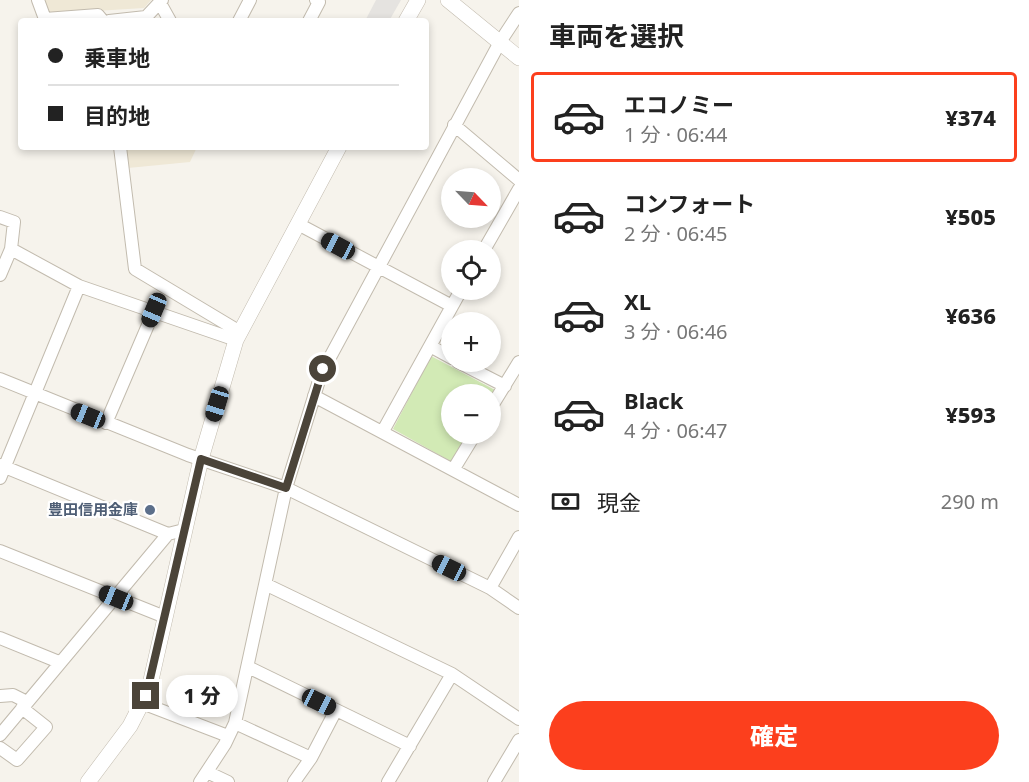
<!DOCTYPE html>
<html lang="ja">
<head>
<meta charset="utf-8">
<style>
  :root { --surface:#fff; --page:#f2f2f2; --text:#222; --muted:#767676; --line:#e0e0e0; --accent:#fc3f1d }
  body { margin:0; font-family:"Noto Sans","Noto Sans JP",sans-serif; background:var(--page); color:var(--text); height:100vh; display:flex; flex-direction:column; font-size:22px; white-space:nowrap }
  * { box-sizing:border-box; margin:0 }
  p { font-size:20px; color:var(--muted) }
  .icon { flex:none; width:33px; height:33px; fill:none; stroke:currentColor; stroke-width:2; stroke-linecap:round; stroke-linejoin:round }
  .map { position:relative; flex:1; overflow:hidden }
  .details { display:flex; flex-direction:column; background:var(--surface); width:510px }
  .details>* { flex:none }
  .top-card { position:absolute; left:18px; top:18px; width:411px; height:132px; border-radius:6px; box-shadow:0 3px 9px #0003; display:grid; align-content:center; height:132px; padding:0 30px; background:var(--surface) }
  .needle { width:39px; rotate:115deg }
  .buttons { position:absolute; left:441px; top:168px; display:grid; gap:12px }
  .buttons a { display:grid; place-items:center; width:60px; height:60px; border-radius:50%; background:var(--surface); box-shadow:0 3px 9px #0003; font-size:30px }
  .end { position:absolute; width:27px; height:27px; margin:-14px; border:8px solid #4b4439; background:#fff; box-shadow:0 0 0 3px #fff }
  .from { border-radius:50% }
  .bubble { position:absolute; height:42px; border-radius:21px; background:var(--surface); box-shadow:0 3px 9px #0003; font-size:20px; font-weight:800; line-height:42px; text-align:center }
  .car { position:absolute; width:18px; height:36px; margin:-18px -9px; border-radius:8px; box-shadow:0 0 4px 2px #0007; background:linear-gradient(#222 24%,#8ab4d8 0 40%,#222 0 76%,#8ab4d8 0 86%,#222 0) }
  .top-card b { display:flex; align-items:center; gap:21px; height:57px; font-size:22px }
  .top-card b+b { border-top:2px solid var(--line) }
  .top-card i { width:15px; height:15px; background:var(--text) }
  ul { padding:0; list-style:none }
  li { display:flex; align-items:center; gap:18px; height:90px; margin:0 12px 9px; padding:0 18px; border:3px solid transparent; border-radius:6px }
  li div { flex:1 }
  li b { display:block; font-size:22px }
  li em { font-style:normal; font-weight:800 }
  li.current { border-color:var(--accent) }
  li>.icon { width:54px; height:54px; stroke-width:1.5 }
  h2 { padding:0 30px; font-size:27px; line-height:72px }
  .pay { display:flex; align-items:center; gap:15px; height:66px; padding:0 30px; font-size:22px }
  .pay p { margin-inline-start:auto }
  .primary-button { display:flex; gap:12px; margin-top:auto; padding:12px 30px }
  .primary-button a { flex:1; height:69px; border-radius:36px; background:var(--accent); color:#fff; font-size:24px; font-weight:800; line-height:69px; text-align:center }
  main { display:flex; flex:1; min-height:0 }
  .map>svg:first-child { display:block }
  .education { fill:#efe8d6 }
  .green { fill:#d2eab5 }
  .parking { fill:#e5e3e0 }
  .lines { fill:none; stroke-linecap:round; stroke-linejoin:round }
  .minor-casing { stroke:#c2bbae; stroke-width:14 }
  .tertiary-casing { stroke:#c2bbae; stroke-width:16 }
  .minor { stroke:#fff; stroke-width:12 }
  .tertiary { stroke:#fff; stroke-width:15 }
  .route { stroke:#4b4439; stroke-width:8 }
  .service-dot { fill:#5c6f8a; stroke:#fff; stroke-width:2 }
  .labels { text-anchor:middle; stroke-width:4.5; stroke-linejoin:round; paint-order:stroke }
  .service-label { font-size:15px; font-weight:bold; fill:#4e5e75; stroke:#fff; text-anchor:end }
</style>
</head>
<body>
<main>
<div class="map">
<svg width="519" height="782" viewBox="0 0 519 782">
  <rect width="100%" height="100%" fill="#f6f3ec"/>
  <path class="education" d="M 41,0 L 151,0 L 144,8 L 47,14 Z
    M 126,147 L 197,147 L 190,162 L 128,168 Z"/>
  <path class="green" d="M 431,356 L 495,390 L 491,398 L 490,394 L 452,394 L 452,434 L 469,434 L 452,462 L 393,429 Z"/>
  <path class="parking" d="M 376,0 L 401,0 L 389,21 L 365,21 Z"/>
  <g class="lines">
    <g class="minor-casing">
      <path id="minor" d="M 38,0 L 45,19 L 98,15 L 103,21
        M 160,3 L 170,21
        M 109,21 L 146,17 L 162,0
        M 239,21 L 250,0
        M 309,21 L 319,2 L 316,0
        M 454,125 L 519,180
        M 120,147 L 135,269 L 240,332
        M 0,217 L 14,222 L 11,249 L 0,275
        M 298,224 L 452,306
        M 11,249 L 79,286 L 236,340
        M 484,250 L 519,189
        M 430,346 L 452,358
        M 458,362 L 505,386
        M 0,379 L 188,455 L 286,488 L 490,588 L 519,608
        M 314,396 L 519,505
        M 490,409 L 519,362
        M 106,423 L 154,311
        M 383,431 L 461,290
        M 0,465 L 168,534
        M 453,470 L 475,434
        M 0,478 L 79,286
        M 0,551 L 165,617
        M 267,585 L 452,674 L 519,719
        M 490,588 L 519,537
        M 0,638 L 59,662
        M 248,667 L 410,746
        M 0,696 L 13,695 L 27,702
        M 142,703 L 228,736
        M 235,723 L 311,758
        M 0,735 L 168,534 L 184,530
        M 0,748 L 17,760 L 46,727 L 22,708
        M 207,772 L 228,782
        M 200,782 L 225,744 L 235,723 L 286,488 L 321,374 L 500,42 L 519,13
        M 294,782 L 311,758 L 336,710
        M 388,782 L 452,674
        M 494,782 L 519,740"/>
    </g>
    <g class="tertiary-casing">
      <path id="tertiary" d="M 448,0 L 519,58
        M 406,21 L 418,0
        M 88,782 L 130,726 L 149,689 L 201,459 L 236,340 L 339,147"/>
    </g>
    <use href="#minor" class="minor"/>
    <use href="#tertiary" class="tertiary"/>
  </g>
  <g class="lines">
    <path class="route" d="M 146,696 L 201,459 L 286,488 L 323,369"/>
  </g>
  <circle class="service-dot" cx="150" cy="510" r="6"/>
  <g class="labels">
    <g class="service-label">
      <text x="138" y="515">豊田信用金庫</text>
    </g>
  </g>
</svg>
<div class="buttons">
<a><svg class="needle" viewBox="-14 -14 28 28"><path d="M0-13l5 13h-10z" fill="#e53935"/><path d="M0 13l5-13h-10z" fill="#767676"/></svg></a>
<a><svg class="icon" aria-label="locate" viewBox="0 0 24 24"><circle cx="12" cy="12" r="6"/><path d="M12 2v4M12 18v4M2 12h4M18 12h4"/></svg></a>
<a>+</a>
<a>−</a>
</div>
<i class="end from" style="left:323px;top:369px"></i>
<i class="end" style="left:146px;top:696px"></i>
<div class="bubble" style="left:166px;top:675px;width:72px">1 分</div>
<i class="car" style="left:338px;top:246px;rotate:298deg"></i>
<i class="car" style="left:154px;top:310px;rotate:203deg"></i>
<i class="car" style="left:217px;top:404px;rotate:197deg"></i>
<i class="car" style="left:88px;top:416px;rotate:292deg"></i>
<i class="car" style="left:449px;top:568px;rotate:296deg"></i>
<i class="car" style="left:116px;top:598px;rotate:292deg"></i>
<i class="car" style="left:319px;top:702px;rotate:116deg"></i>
<div class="top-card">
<b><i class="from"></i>乗車地</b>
<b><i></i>目的地</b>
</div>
</div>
<section class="details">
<h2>車両を選択</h2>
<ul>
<li class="current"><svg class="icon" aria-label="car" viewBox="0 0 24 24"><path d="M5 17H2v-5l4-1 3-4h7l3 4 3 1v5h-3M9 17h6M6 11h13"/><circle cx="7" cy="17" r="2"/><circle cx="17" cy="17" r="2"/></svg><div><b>エコノミー</b><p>1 分 · 06:44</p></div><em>¥374</em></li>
<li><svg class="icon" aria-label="car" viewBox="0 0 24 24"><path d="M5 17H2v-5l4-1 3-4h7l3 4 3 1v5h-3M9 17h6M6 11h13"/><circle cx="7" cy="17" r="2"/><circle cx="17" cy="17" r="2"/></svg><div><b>コンフォート</b><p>2 分 · 06:45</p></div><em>¥505</em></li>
<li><svg class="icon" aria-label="car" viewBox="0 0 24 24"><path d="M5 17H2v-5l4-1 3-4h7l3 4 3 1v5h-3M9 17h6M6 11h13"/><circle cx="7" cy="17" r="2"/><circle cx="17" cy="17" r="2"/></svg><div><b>XL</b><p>3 分 · 06:46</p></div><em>¥636</em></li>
<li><svg class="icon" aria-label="car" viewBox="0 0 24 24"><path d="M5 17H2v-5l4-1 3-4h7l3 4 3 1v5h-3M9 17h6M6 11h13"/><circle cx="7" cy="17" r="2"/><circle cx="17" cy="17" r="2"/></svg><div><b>Black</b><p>4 分 · 06:47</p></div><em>¥593</em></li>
</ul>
<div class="pay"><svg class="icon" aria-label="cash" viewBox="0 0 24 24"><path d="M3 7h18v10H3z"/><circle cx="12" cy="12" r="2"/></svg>現金<p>290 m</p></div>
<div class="primary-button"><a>確定</a></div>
</section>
</main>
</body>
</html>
